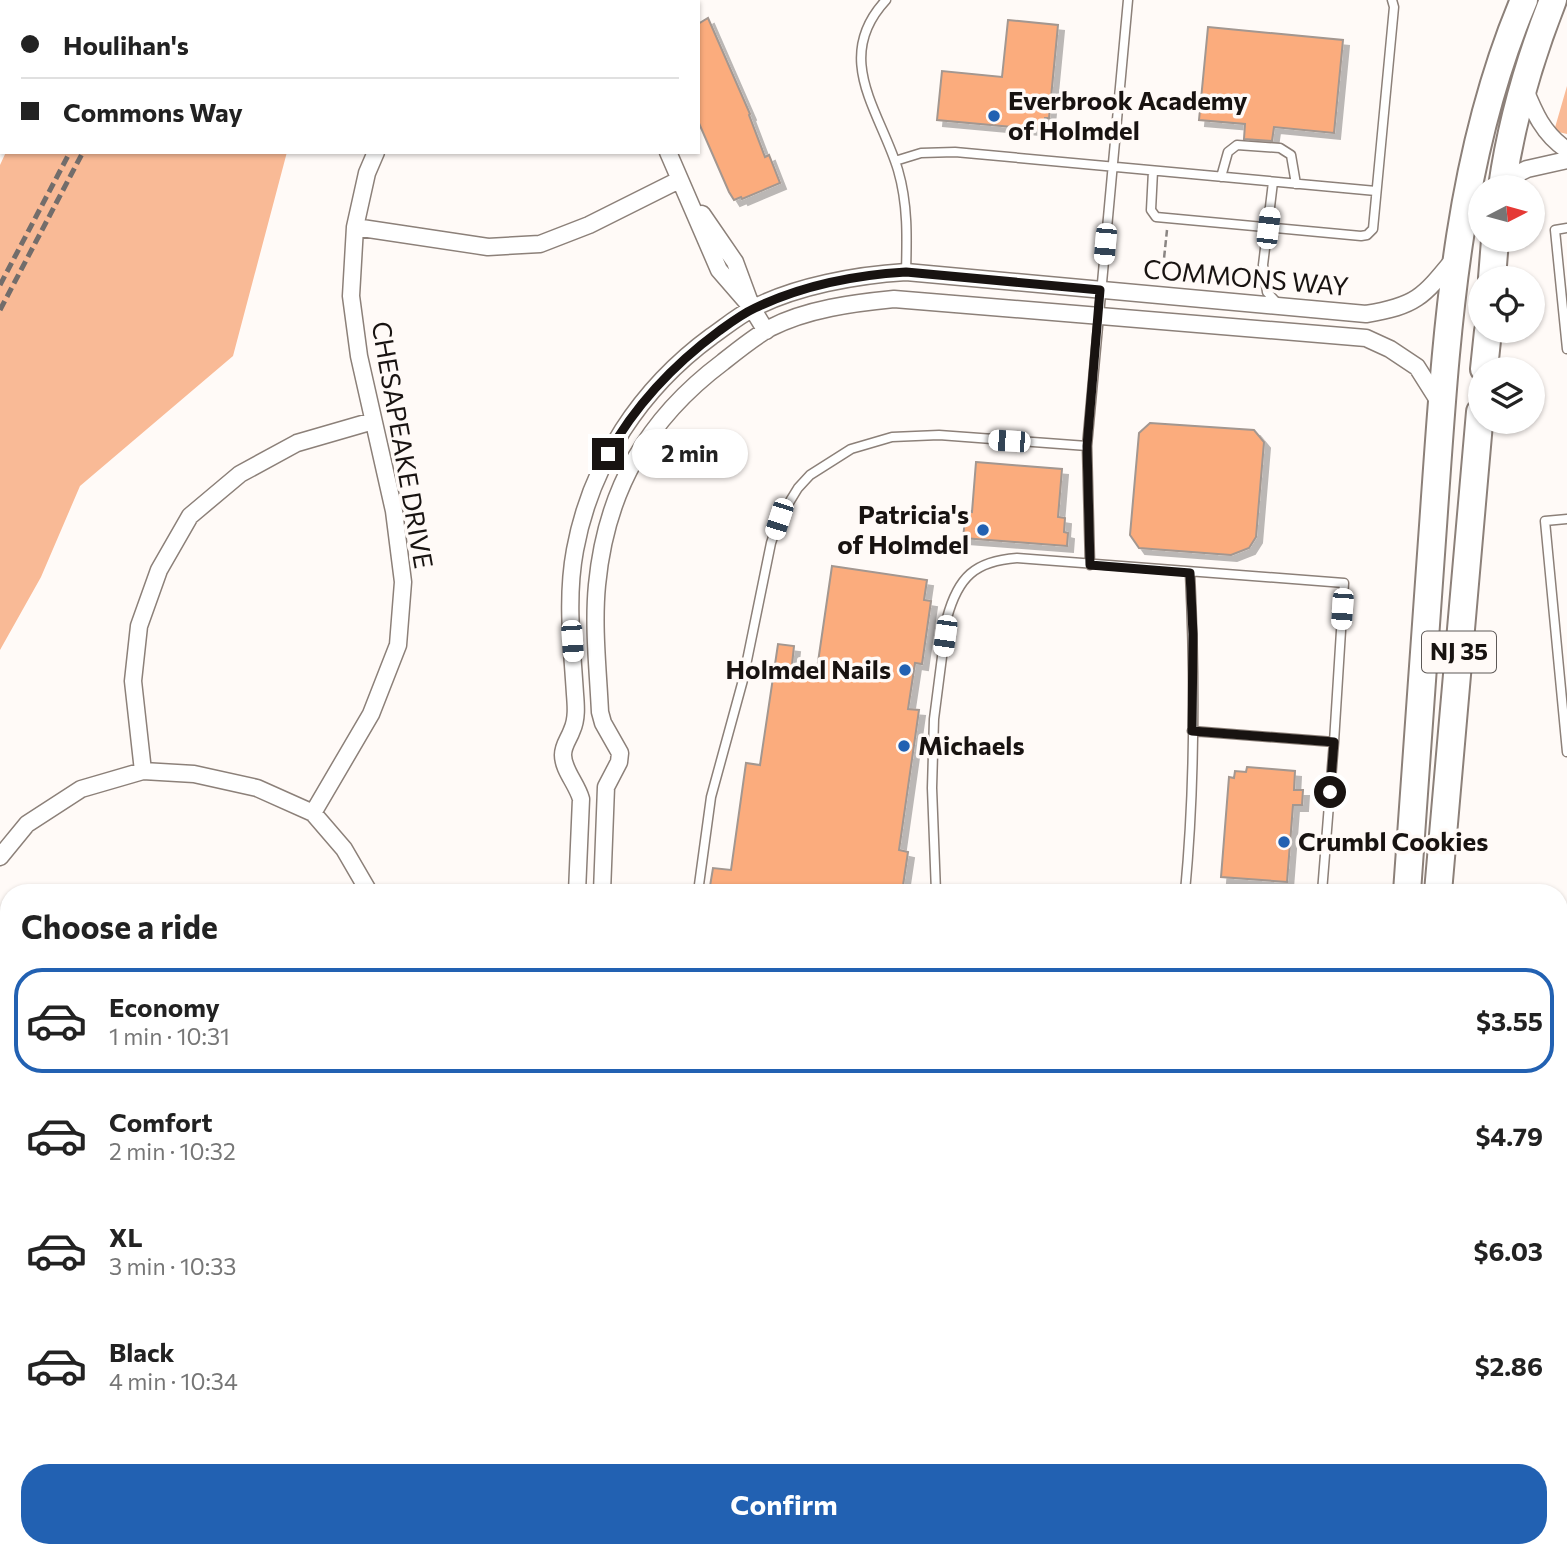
<!DOCTYPE html>
<html lang="en">
<head>
<meta charset="utf-8">
<style>
  :root { --surface:#fff; --page:#f6f6f6; --text:#222; --muted:#767676; --line:#e0e0e0; --accent:#2261b2 }
  body { margin:0; font-family:Commissioner,sans-serif; background:var(--page); color:var(--text); height:100vh; display:flex; flex-direction:column; font-size:26px; white-space:nowrap }
  * { box-sizing:border-box; margin:0 }
  p { font-size:23px; color:var(--muted) }
  .icon { flex:none; width:38px; height:38px; fill:none; stroke:currentColor; stroke-width:2; stroke-linecap:round; stroke-linejoin:round }
  .map { position:relative; flex:1; overflow:hidden }
  .details { position:absolute; left:0px; top:884px; width:1568px; height:674px; display:flex; flex-direction:column; background:var(--surface); border-radius:28px 28px 0 0; box-shadow:0 2px 5px #0004 }
  .details>* { flex:none }
  .guide { position:absolute; left:0px; top:0px; width:700px; height:154px; box-shadow:0 2px 5px #0004; display:grid; align-content:center; height:154px; padding:0 21px; background:var(--surface) }
  .needle { width:46px; rotate:84deg }
  .controls { position:absolute; left:1468px; top:175px; display:grid; gap:14px }
  .controls a { display:grid; place-items:center; width:77px; height:77px; border-radius:50%; background:var(--surface); box-shadow:0 2px 5px #0004; font-size:35px }
  .end { position:absolute; width:32px; height:32px; margin:-16px; border:9px solid #181311; background:#fff; box-shadow:0 0 0 4px #fff }
  .from { border-radius:50% }
  .bubble { position:absolute; height:49px; border-radius:24px; background:var(--surface); box-shadow:0 2px 5px #0004; font-size:23px; font-weight:700; line-height:49px; text-align:center }
  .car { position:absolute; width:21px; height:42px; margin:-21px -10px; border-radius:9px; box-shadow:0 0 5px 2px #0007; background:linear-gradient(#fff 24%,#345 0 40%,#fff 0 76%,#345 0 86%,#fff 0) }
  .guide b { display:flex; align-items:center; gap:24px; height:66px; font-size:26px }
  .guide b+b { border-top:2px solid var(--line) }
  .guide i { width:18px; height:18px; background:var(--text) }
  ul { padding:0; list-style:none }
  li { display:flex; align-items:center; gap:21px; height:105px; margin:0 14px 10px; padding:0 7px; border:4px solid transparent; border-radius:28px }
  li div { flex:1 }
  li b { display:block; font-size:26px }
  li em { font-style:normal; font-weight:700 }
  li.on { border-color:var(--accent) }
  li>.icon { width:63px; height:63px; stroke-width:1.5 }
  h2 { padding:0 21px; font-size:32px; line-height:84px }
  .cta { display:flex; gap:14px; margin-top:auto; padding:14px 21px }
  .cta a { flex:1; height:80px; border-radius:28px; background:var(--accent); color:#fff; font-size:28px; font-weight:700; line-height:80px; text-align:center }
  .map>svg:first-child { display:block }
  .green { fill:#f9ba96 }
  .water { fill:#73a4e7; stroke:#5878a7; stroke-width:2 }
  .building { fill:#fbac7d; stroke:#a39790; stroke-width:2; filter:url(#shadow) }
  .lines { fill:none; stroke-linecap:round; stroke-linejoin:round }
  .service-casing { stroke:#8c8079; stroke-width:11 }
  .minor-casing { stroke:#8c8079; stroke-width:19 }
  .trunk-casing { stroke:#8c8079; stroke-width:30 }
  .path { stroke:#8a8583; stroke-width:2.5; stroke-dasharray:7 3.5; stroke-linecap:butt }
  .service { stroke:#fff; stroke-width:8 }
  .minor { stroke:#fff; stroke-width:16 }
  .trunk { stroke:#fff; stroke-width:26 }
  .rail { stroke:#726d6b; stroke-width:5; stroke-dasharray:10 5; stroke-linecap:butt }
  .route { stroke:#181311; stroke-width:9 }
  .poi-dot { fill:#2261b2; stroke:#fffaf7; stroke-width:2.5 }
  .labels { text-anchor:middle; stroke-width:7; stroke-linejoin:round; paint-order:stroke }
  .shield { fill:#fffaf7; stroke:#5d5856; stroke-width:2 }
  .shield-label { font-size:24px; font-weight:bold; fill:#181311 }
  .poi-label { font-size:26px; font-weight:bold; fill:#181311; stroke:#fffaf7; text-anchor:start }
  .street-label { font-size:26px; fill:#181311; stroke:#fffaf7 }
</style>
</head>
<body>
<div class="map">
<svg width="1567" height="1556" viewBox="0 0 1567 1556">
  <defs>
    <filter id="shadow"><feDropShadow dx="6" dy="6" stdDeviation="0" flood-color="#0004"/></filter>
  </defs>
  <rect width="100%" height="100%" fill="#fffaf7"/>
  <path class="green" d="M 77,0 L 337,0 L 77,2 Z
    M 1567,86 L 1567,134 L 1554,131 Z
    M 6,152 L 287,152 L 233,356 L 80,486 L 41,577 L 0,650 L 0,165 Z
    M 402,1549 L 523,1549 L 525,1556 L 394,1556 Z"/>
  <path class="water" d="M 618,1549 L 865,1549 L 867,1556 L 617,1556 Z
    M 966,1549 L 1004,1549 L 1008,1556 L 962,1556 Z"/>
  <path class="building" d="M 708,18 L 750,114 L 749,115 L 765,157 L 769,155 L 780,183 L 742,199 L 741,197 L 734,200 L 729,192 L 698,121 L 698,24 Z
    M 1008,20 L 1058,25 L 1049,118 L 1045,118 L 1044,130 L 937,120 L 942,71 L 1002,77 Z
    M 1208,27 L 1343,40 L 1334,133 L 1274,127 L 1272,141 L 1244,139 L 1245,124 L 1199,120 Z
    M 1150,423 L 1254,430 L 1264,442 L 1256,537 L 1249,548 L 1231,555 L 1139,548 L 1130,535 L 1139,433 Z
    M 976,462 L 1062,469 L 1058,517 L 1065,518 L 1064,532 L 1068,533 L 1067,546 L 963,538 L 966,511 L 972,512 Z
    M 832,566 L 927,580 L 924,600 L 931,601 L 922,664 L 915,663 L 908,709 L 919,710 L 899,850 L 908,852 L 902,892 L 709,892 L 713,868 L 731,870 L 746,763 L 760,765 L 778,644 L 794,646 L 792,665 L 817,669 Z
    M 1247,767 L 1295,771 L 1294,790 L 1303,790 L 1302,805 L 1293,805 L 1287,882 L 1221,877 L 1229,777 L 1234,778 L 1235,771 L 1246,772 Z"/>
  <g class="lines">
    <g class="service-casing">
      <path id="service" d="M 886,0 C 832,58 880,111 898,170 C 908,204 907,238 906,272
        M 895,161 L 921,153 L 955,152 L 1376,191
        M 1153,171 L 1151,210 L 1156,217 L 1361,236 L 1367,235 L 1373,229 L 1394,7 L 1392,0
        M 1221,177 L 1228,152 L 1237,145 L 1280,148 L 1291,155 L 1296,184
        M 1273,182 L 1263,265 L 1267,292 L 1278,304
        M 1567,228 L 1555,230 L 1567,349
        M 1567,519 L 1545,521 L 1567,752
        M 1090,565 L 1087,446 L 1128,0
        M 698,892 L 711,797 L 743,680 L 771,543 L 779,519 L 798,488 L 810,475 L 851,449 L 892,437 L 939,435 L 1087,446
        M 936,892 L 932,788 L 934,719 L 947,618 C 958,577 975,561 1017,558 L 1344,583 L 1334,742 L 1192,731
        M 1185,892 C 1195,787 1195,679 1190,573
        M 1322,892 L 1334,742
        M 1559,1009 L 1567,1011
        M 1559,1077 L 1567,1077
        M 1559,1200 L 1567,1282
        M 1189,1549 L 1209,1556
        M 923,1556 L 924,1549
        M 1084,1556 L 1086,1549"/>
    </g>
    <g class="minor-casing">
      <path id="minor" d="M 1524,87 C 1534,112 1543,134 1567,150
        M 668,152 L 719,270 L 752,308
        M 1503,181 L 1527,169 L 1567,160
        M 702,214 L 735,262 L 752,308 L 766,331
        M 355,227 L 488,247 L 540,244 L 589,225 L 679,180
        M 143,771 L 133,681 L 139,626 L 159,570 L 190,516 L 240,474 L 297,443 L 373,421
        M 313,813 L 371,714 L 398,645 L 403,582 L 394,511 L 359,356 L 351,296 L 355,227 L 367,173 L 376,152
        M 0,857 L 27,824 L 81,789 L 143,771 L 194,774 L 257,788 L 313,813 L 344,849 L 369,892
        M 577,892 L 581,799 C 577,784 563,770 563,755 C 563,745 569,739 572,730 C 577,719 576,706 575,694 C 572,646 566,598 575,550 C 591,463 641,388 712,336 C 725,327 738,316 752,309 C 795,286 857,275 906,272 L 1366,314 C 1416,306 1423,297 1454,259
        M 602,892 L 606,787 L 619,762 L 620,753 L 603,723 L 600,712 C 598,670 593,627 597,585 C 606,490 647,419 723,362 C 738,350 754,337 770,328 C 807,309 853,303 894,299 L 1366,338 L 1390,349 L 1417,367 L 1441,405
        M 0,1496 L 9,1498
        M 541,1549 L 542,1556
        M 568,1549 L 568,1556"/>
    </g>
    <g class="trunk-casing">
      <path id="trunk" d="M 1502,187 C 1511,123 1529,61 1553,0
        M 1492,278 L 1495,240
        M 1484,369 L 1488,331
        M 1407,892 C 1416,761 1426,629 1435,497 C 1447,328 1457,158 1524,0
        M 1438,892 L 1480,412
        M 1420,1549 L 1429,1556
        M 1264,1556 L 1266,1549
        M 1299,1556 L 1301,1549"/>
    </g>
    <path class="path" d="M 1163,268 L 1167,230"/>
    <use href="#service" class="service"/>
    <use href="#minor" class="minor"/>
    <use href="#trunk" class="trunk"/>
    <path class="rail" d="M 148,2 L 149,0
      M 161,2 L 162,0
      M 0,285 L 70,152
      M 0,310 L 83,152"/>
  </g>
  <g class="lines">
    <path class="route" d="M 608,454 C 636,404 673,365 719,331 C 730,323 742,314 755,308 C 801,286 855,275 906,272 L 1100,290 L 1087,446 L 1090,565 L 1190,573 L 1193,634 L 1192,731 L 1334,742 L 1330,792"/>
  </g>
  <g class="poi-dot">
    <circle cx="994" cy="116" r="7"/>
    <circle cx="983" cy="530" r="7"/>
    <circle cx="905" cy="670" r="7"/>
    <circle cx="904" cy="746" r="7"/>
    <circle cx="1284" cy="842" r="7"/>
  </g>
  <g class="labels">
    <rect class="shield" x="1422" y="631.5" width="74" height="41" rx="5"/>
    <g class="shield-label">
      <text x="1459" y="660">NJ 35</text>
    </g>
    <g class="poi-label">
      <text x="1008" y="110">Everbrook Academy<tspan x="1008" dy="30">of Holmdel</tspan></text>
      <text x="969" y="524" text-anchor="end">Patricia's<tspan x="969" dy="30">of Holmdel</tspan></text>
      <text x="891" y="679" text-anchor="end">Holmdel Nails</text>
      <text x="918" y="755">Michaels</text>
      <text x="1298" y="851">Crumbl Cookies</text>
    </g>
    <g class="street-label">
      <text transform="translate(1246 278) rotate(5)" y="9">COMMONS WAY</text>
      <text transform="translate(402 445) rotate(80)" y="9">CHESAPEAKE DRIVE</text>
    </g>
  </g>
</svg>
<div class="controls">
<a><svg class="needle" viewBox="-14 -14 28 28"><path d="M0-13l5 13h-10z" fill="#e53935"/><path d="M0 13l5-13h-10z" fill="#767676"/></svg></a>
<a><svg class="icon" aria-label="locate" viewBox="0 0 24 24"><circle cx="12" cy="12" r="6"/><path d="M12 2v4M12 18v4M2 12h4M18 12h4"/></svg></a>
<a><svg class="icon" aria-label="layers" viewBox="0 0 24 24"><path d="M12 4l9 5-9 5-9-5zM3 14l9 5 9-5"/></svg></a>
</div>
<i class="end from" style="left:1330px;top:792px"></i>
<i class="end" style="left:608px;top:454px"></i>
<div class="bubble" style="left:632px;top:429px;width:116px">2 min</div>
<i class="car" style="left:1268px;top:228px;rotate:7deg"></i>
<i class="car" style="left:1105px;top:244px;rotate:185deg"></i>
<i class="car" style="left:1009px;top:441px;rotate:274deg"></i>
<i class="car" style="left:779px;top:519px;rotate:198deg"></i>
<i class="car" style="left:1342px;top:609px;rotate:184deg"></i>
<i class="car" style="left:945px;top:636px;rotate:188deg"></i>
<i class="car" style="left:572px;top:641px;rotate:176deg"></i>
<div class="guide">
<b><i class="from"></i>Houlihan's</b>
<b><i></i>Commons Way</b>
</div>
<section class="details">
<h2>Choose a ride</h2>
<ul>
<li class="on"><svg class="icon" aria-label="car" viewBox="0 0 24 24"><path d="M5 17H2v-5l4-1 3-4h7l3 4 3 1v5h-3M9 17h6M6 11h13"/><circle cx="7" cy="17" r="2"/><circle cx="17" cy="17" r="2"/></svg><div><b>Economy</b><p>1 min · 10:31</p></div><em>$3.55</em></li>
<li><svg class="icon" aria-label="car" viewBox="0 0 24 24"><path d="M5 17H2v-5l4-1 3-4h7l3 4 3 1v5h-3M9 17h6M6 11h13"/><circle cx="7" cy="17" r="2"/><circle cx="17" cy="17" r="2"/></svg><div><b>Comfort</b><p>2 min · 10:32</p></div><em>$4.79</em></li>
<li><svg class="icon" aria-label="car" viewBox="0 0 24 24"><path d="M5 17H2v-5l4-1 3-4h7l3 4 3 1v5h-3M9 17h6M6 11h13"/><circle cx="7" cy="17" r="2"/><circle cx="17" cy="17" r="2"/></svg><div><b>XL</b><p>3 min · 10:33</p></div><em>$6.03</em></li>
<li><svg class="icon" aria-label="car" viewBox="0 0 24 24"><path d="M5 17H2v-5l4-1 3-4h7l3 4 3 1v5h-3M9 17h6M6 11h13"/><circle cx="7" cy="17" r="2"/><circle cx="17" cy="17" r="2"/></svg><div><b>Black</b><p>4 min · 10:34</p></div><em>$2.86</em></li>
</ul>
<div class="cta"><a>Confirm</a></div>
</section>
</div>
</body>
</html>
